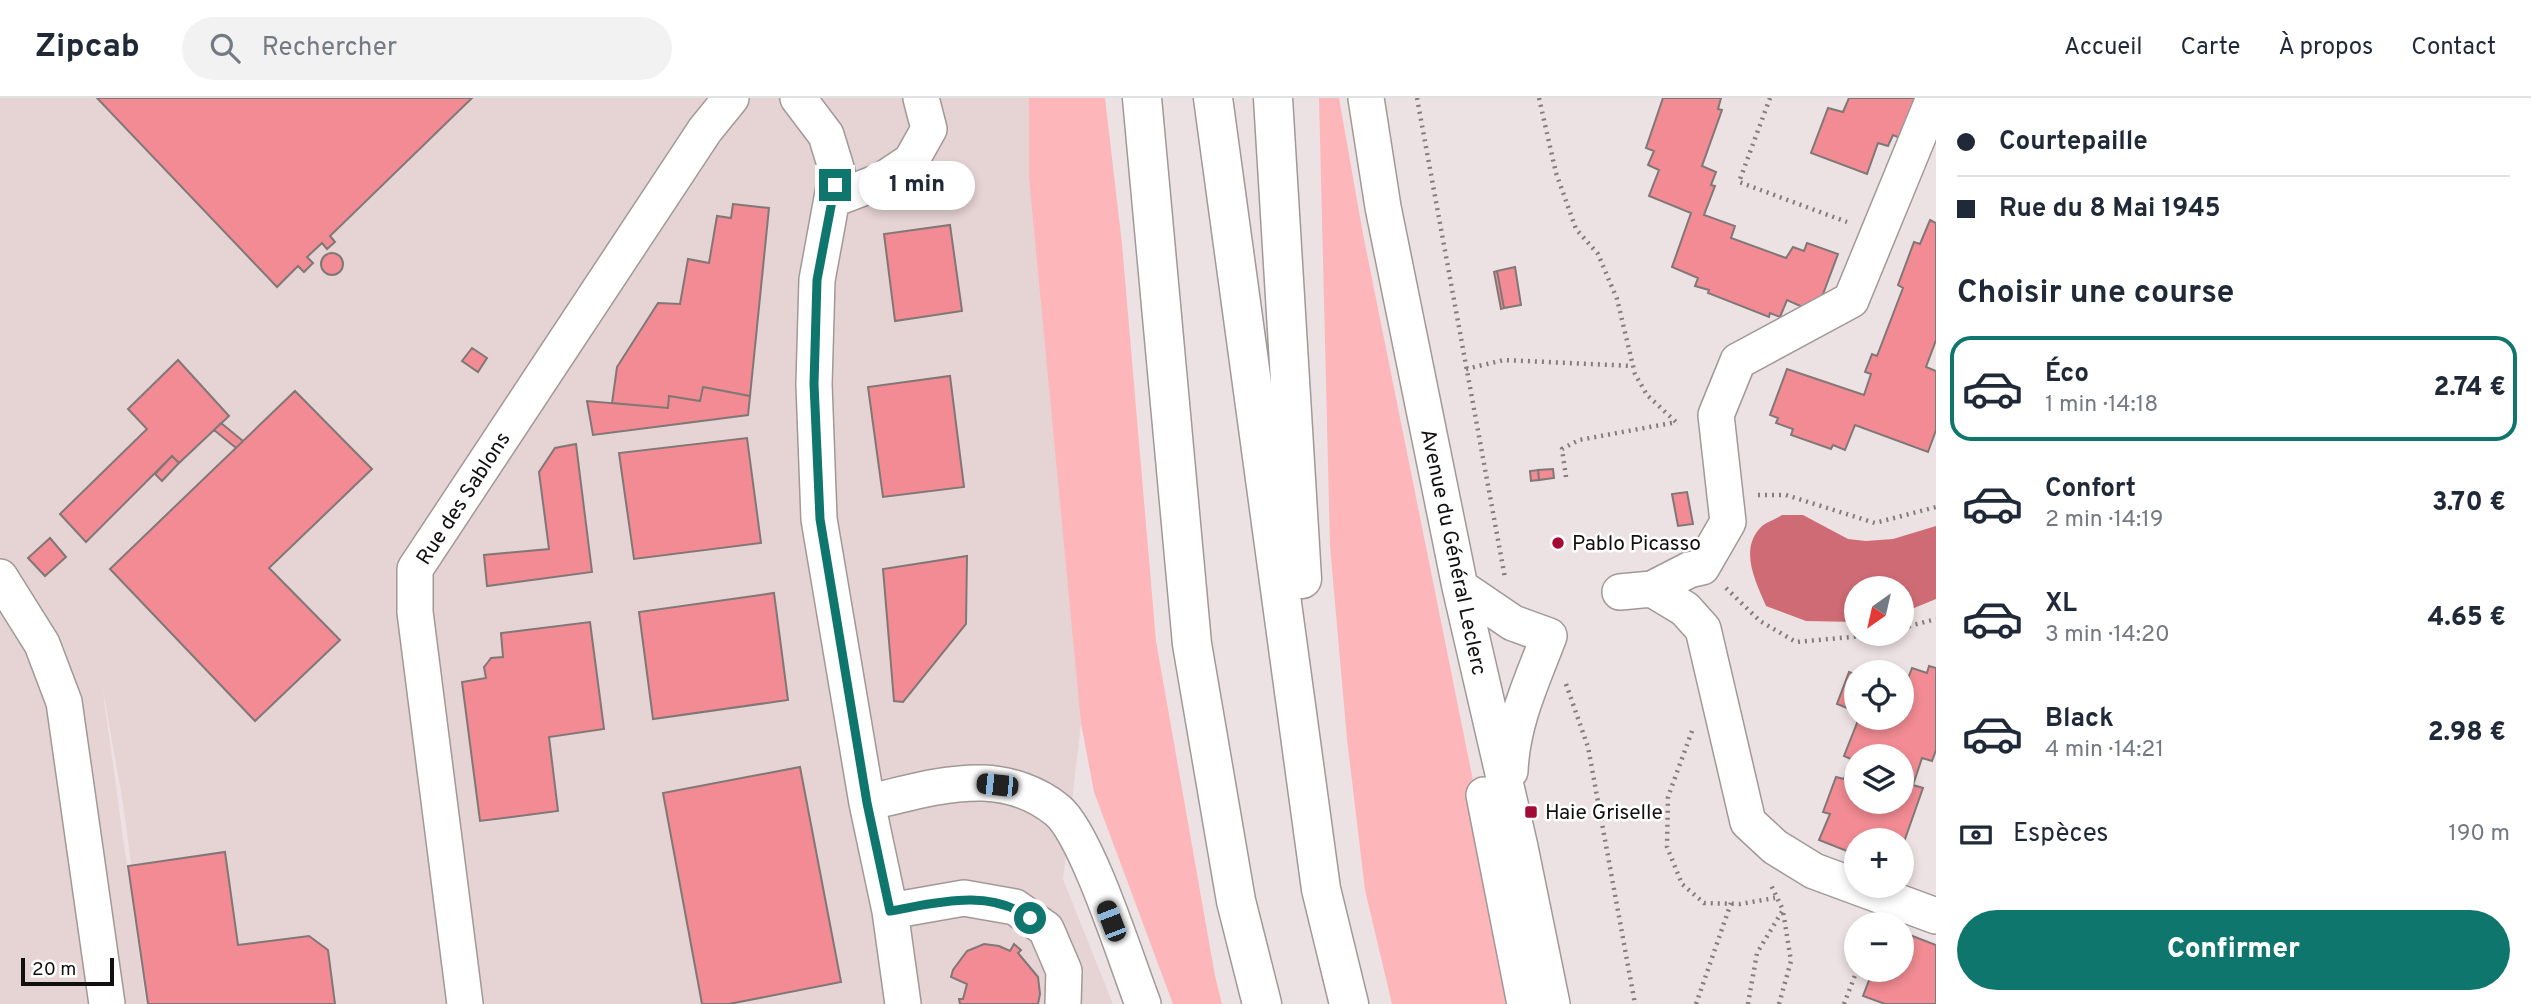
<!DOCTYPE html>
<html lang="fr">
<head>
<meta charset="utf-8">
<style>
  :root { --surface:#fff; --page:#f2f2f3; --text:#1f2937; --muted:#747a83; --line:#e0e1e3; --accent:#0f766e }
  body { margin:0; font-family:Overpass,sans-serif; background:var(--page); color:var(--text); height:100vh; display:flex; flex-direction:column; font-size:26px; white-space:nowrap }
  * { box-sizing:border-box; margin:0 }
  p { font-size:23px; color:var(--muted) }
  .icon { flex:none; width:38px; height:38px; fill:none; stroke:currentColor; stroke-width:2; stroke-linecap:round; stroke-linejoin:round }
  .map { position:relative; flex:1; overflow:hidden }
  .panel { display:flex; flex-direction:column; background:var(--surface); width:595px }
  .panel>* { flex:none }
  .guide { display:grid; align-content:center; height:154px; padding:0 21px; background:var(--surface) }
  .needle { width:46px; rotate:214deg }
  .tools { position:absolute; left:1844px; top:478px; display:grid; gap:14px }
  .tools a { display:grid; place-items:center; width:70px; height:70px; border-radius:50%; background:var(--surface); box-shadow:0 4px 10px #0003; font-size:35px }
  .scale { position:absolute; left:21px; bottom:18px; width:93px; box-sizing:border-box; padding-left:7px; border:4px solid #120f0f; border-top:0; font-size:19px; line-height:24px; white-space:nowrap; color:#120f0f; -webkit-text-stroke:5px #fff; paint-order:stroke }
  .end { position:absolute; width:32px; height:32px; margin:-16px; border:9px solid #0f766e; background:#fff; box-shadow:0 0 0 4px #fff }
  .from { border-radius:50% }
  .bubble { position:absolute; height:49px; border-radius:24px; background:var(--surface); box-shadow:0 4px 10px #0003; font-size:23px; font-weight:800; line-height:49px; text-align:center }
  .car { position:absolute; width:21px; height:42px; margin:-21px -10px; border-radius:9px; box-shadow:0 0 5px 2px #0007; background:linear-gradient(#222 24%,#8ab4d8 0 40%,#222 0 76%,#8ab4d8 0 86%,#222 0) }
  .guide b { display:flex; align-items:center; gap:24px; height:66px; font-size:26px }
  .guide b+b { border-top:2px solid var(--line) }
  .guide i { width:18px; height:18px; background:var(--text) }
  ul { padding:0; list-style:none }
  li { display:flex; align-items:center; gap:21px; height:105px; margin:0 14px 10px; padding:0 7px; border:4px solid transparent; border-radius:21px }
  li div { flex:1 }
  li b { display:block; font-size:26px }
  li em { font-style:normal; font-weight:800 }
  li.selected { border-color:var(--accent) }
  li>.icon { width:63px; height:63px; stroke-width:1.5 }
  h2 { padding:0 21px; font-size:32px; line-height:84px }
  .pay { display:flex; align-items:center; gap:18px; height:77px; padding:0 21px; font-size:26px }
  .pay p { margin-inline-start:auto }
  .action { display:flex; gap:14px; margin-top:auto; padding:14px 21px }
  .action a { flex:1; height:80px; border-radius:42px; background:var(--accent); color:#fff; font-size:28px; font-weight:800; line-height:80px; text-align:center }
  header { display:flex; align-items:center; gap:42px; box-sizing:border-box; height:98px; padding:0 35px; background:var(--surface); border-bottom:2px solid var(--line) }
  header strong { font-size:33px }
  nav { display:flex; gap:38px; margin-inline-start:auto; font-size:24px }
  .search { width:490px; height:63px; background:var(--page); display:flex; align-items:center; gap:18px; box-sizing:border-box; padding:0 24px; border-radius:38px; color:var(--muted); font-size:26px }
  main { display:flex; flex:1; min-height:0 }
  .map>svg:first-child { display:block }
  .built { fill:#e6d3d3 }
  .green { fill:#fdb6ba }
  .water { fill:#cf6b74 }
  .building { fill:#f28b93; stroke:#807777; stroke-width:2; fill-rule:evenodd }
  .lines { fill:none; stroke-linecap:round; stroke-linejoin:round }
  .minor-casing { stroke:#a29898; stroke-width:38 }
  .highway-casing { stroke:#a29898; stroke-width:41 }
  .path { stroke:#847c7d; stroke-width:4.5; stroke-dasharray:2 5; stroke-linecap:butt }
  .minor { stroke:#fff; stroke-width:35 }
  .highway { stroke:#fff; stroke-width:38 }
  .route { stroke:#0f766e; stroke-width:9 }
  .poi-dot { fill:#a50935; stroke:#fff; stroke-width:2.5 }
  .labels { text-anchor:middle; stroke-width:5; stroke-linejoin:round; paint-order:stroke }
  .street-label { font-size:21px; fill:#120f0f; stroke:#fff }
  .poi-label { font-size:21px; fill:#120f0f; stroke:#fff; text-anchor:start }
</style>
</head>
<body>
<header>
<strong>Zipcab</strong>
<div class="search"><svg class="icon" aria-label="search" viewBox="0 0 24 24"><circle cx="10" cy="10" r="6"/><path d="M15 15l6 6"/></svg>Rechercher</div>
<nav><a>Accueil</a><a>Carte</a><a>À propos</a><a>Contact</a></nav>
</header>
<main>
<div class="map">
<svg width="1936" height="906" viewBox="0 0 1936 906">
  <rect width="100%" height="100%" fill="#ede2e3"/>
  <path class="built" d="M 0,0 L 1047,0 L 1081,625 L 1063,781 L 1113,906 L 150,906 L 122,699 L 102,587 L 146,906 L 0,906 Z"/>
  <path class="green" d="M 1029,0 L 1105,0 L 1122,146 L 1156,543 L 1215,878 L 1222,906 L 1173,906 L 1094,694 L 1081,625 L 1029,79 Z
    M 1319,0 L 1339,0 L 1363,136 L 1518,906 L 1392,906 L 1365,792 L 1347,641 L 1330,448 Z"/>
  <path class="water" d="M 1782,417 L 1803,417 L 1848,441 L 1866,443 L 1893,441 L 1936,428 L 1936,501 L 1902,515 L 1902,490 L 1857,490 L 1857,524 L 1806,523 L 1766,508 C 1756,484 1738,451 1762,428 C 1767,424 1776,421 1782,417 Z"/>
  <path class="building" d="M 97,0 L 472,0 L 330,138 L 335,144 L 327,151 L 322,145 L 307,159 L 313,165 L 304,174 L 298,168 L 277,189 Z
    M 1663,0 L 1721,0 L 1718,11 L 1722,12 L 1702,68 L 1716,74 L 1711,87 L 1715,88 L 1704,117 L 1735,128 L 1731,140 L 1786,160 L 1793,149 L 1804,153 L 1807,145 L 1838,156 L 1816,215 L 1787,202 L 1780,219 L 1770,215 L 1769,219 L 1708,195 L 1709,192 L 1695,188 L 1698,180 L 1672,169 L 1691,115 L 1649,98 L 1659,72 L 1648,67 L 1654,53 L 1646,50 Z
    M 1849,0 L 1915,0 L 1900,40 L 1893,37 L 1888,48 L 1878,45 L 1867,76 L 1811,55 L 1828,10 L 1843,14 Z
    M 733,106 L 769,110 L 750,298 L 703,289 L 700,303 L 669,298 L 668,310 L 612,305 L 617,269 L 658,205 L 680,206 L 688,161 L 709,165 L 717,118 L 731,120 Z
    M 1930,122 L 1936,125 L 1936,242 L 1926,269 L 1936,273 L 1936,332 L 1928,354 L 1855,327 L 1845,352 L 1833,347 L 1831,351 L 1791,337 L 1793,331 L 1776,325 L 1778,320 L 1770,317 L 1787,271 L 1864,297 L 1871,276 L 1865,274 L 1872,256 L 1877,258 L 1903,190 L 1898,187 L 1914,144 L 1920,146 Z
    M 950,127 L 962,213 L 895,223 L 884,136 Z
    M321 166a11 11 0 1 1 22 0a11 11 0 1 1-22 0Z
    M 1515,169 L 1521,207 L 1504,210 L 1497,173 Z
    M 1497,173 L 1504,210 L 1501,211 L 1494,174 Z
    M 472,250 L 487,260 L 478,274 L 462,263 Z
    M 178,262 L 229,318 L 179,365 L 172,358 L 86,444 L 60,416 L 147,331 L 128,311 Z
    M 950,278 L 964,389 L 883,399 L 868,289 Z
    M 703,289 L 750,298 L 748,317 L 593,337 L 587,303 L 668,310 L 669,298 L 700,303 Z
    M 295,293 L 372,371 L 269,470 L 340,542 L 255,623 L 110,471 Z
    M 221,325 L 243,343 L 236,350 L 214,332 Z
    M 747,340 L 761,445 L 634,461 L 619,355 Z
    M 576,346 L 592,474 L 487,488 L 484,457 L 549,451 L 539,374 L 555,350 Z
    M 172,358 L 179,365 L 162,383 L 155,376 Z
    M 1553,371 L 1554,380 L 1539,382 L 1538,372 Z
    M 1538,372 L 1539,382 L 1531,383 L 1530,373 Z
    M 1687,394 L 1693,426 L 1678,428 L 1672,396 Z
    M 50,440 L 66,459 L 45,478 L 28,460 Z
    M 967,458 L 966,526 L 903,604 L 894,603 L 883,471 Z
    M 774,495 L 788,602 L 653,621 L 639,514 Z
    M 590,524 L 604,631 L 549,639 L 558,713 L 480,723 L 462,584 L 486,580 L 484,569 L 488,564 L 491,560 L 503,559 L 501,535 Z
    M 1929,568 L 1936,570 L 1936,652 L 1932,663 L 1922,660 L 1913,687 L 1923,690 L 1904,744 L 1893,740 L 1893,742 L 1857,742 L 1857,757 L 1819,742 L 1830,716 L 1823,714 L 1836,679 L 1844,681 L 1851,661 L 1844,658 L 1859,620 L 1902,620 L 1902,585 L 1906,586 L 1912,570 L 1927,575 ZM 1857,658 L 1902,658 L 1902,704 L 1857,704 Z
    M 1849,574 L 1857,577 L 1857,614 L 1837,606 Z
    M 800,669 L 841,884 L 729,906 L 702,906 L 663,695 Z
    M 225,754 L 238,847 L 309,838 L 328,852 L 335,906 L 148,906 L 128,768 Z
    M 1902,834 L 1936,847 L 1936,906 L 1885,906 L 1863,898 L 1873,872 L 1902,872 Z
    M 984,846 L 999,848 L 1010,853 L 1014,846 L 1021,852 L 1018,855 L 1038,879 L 1040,896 L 1038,906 L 960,906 L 959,901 L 963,901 L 967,886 L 951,879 L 953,872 L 967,853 Z"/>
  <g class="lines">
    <g class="minor-casing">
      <path id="minor" d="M 798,0 L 826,37 L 837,73 L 817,182 L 814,286 L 819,421 L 867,705 L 890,813 L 903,906
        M 1366,0 L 1383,109 L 1460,489 L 1520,749 L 1552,906
        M 834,101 L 881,83 L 911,63 L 929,31 L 921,0
        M 0,479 L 42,546 L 64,604 L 107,906
        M 1460,489 L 1513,525 L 1549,538 C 1532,583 1512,624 1510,673
        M 1652,491 L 1685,511 L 1703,531 L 1748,724 L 1775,749 L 1814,773 L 1936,818
        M 1620,494 L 1652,491 L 1689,472 L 1702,469 L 1728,424 L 1716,317 L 1738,263 L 1851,202 L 1934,0
        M 1484,697 L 1525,906
        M 867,705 C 905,696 944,684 983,685 C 1009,686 1036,695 1057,712 C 1087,736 1127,865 1143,906
        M 890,813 L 964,800 L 1015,809 L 1046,831 L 1064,873 L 1063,906
        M 465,906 L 415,514 L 415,471 L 705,32 L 731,0"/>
    </g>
    <g class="highway-casing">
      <path id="highway" d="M 1142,0 L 1192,546 L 1236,803 L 1262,906
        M 1213,0 L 1321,791 L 1349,906
        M 1273,0 L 1302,481"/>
    </g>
    <path class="path" d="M 1417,0 L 1505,480
      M 1539,0 L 1556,75 L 1576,131 L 1598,156 L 1617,201 L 1635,276 L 1647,297 L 1676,324
      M 1770,0 L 1739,84 L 1847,124
      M 1466,271 L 1504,262 L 1633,268
      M 1566,379 L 1562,351 L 1579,342 L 1677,324
      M 1758,397 L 1786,397 L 1875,425 L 1936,409
      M 1726,490 L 1760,523 L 1796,544 L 1884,536
      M 1902,530 L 1936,521
      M 1566,586 L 1588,649 L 1635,906
      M 1692,633 L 1668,699 L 1667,749 L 1682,786 L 1704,805 L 1740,806 L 1775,800
      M 1696,906 L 1731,805
      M 1748,906 L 1757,855 L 1783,812 L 1770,785
      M 1779,906 L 1791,863 L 1783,813
      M 1844,906 L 1857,872"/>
    <use href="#minor" class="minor"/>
    <use href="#highway" class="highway"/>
  </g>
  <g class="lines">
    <path class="route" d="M 835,87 L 817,182 L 814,286 L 820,421 L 867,705 L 890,813 C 937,805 989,790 1030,820"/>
  </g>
  <g class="poi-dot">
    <circle cx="1558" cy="445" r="7"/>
    <rect x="1524" y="707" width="14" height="14" rx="3.5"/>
  </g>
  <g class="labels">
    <g class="street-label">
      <text transform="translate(463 400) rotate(-57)" y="7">Rue des Sablons</text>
      <text transform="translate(1454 454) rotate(78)" y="7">Avenue du Général Leclerc</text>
    </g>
    <g class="poi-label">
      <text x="1572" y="452">Pablo Picasso</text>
      <text x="1545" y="721">Haie Griselle</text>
    </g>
  </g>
</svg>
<div class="tools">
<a><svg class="needle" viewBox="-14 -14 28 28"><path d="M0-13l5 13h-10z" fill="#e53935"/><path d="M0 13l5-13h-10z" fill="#747a83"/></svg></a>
<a><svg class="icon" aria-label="locate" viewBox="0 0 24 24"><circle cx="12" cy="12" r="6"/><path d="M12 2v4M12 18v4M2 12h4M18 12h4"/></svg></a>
<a><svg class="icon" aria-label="layers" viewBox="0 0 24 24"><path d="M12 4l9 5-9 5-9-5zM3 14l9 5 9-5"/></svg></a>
<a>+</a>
<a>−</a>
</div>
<div class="scale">20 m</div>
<i class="end from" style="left:1030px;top:820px"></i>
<i class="end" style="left:835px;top:87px"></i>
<div class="bubble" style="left:859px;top:63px;width:116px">1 min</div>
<i class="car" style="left:997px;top:687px;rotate:276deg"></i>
<i class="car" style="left:1111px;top:823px;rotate:339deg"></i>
</div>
<section class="panel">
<div class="guide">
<b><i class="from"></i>Courtepaille</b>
<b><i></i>Rue du 8 Mai 1945</b>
</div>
<h2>Choisir une course</h2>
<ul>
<li class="selected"><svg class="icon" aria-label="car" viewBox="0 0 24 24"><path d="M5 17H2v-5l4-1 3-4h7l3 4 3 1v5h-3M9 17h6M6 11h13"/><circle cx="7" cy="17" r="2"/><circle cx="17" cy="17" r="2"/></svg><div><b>Éco</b><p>1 min · 14:18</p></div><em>2.74 €</em></li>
<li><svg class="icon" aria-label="car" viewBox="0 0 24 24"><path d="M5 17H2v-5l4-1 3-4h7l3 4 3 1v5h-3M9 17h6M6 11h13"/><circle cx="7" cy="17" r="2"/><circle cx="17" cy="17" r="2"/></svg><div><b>Confort</b><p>2 min · 14:19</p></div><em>3.70 €</em></li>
<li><svg class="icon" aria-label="car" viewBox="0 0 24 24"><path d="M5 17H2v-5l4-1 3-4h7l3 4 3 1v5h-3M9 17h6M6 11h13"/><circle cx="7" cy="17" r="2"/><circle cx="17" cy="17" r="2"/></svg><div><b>XL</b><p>3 min · 14:20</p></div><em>4.65 €</em></li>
<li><svg class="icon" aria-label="car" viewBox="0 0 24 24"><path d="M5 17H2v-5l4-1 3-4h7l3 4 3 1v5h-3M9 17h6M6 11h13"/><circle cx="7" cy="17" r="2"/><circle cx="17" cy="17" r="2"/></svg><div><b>Black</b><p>4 min · 14:21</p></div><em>2.98 €</em></li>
</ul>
<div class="pay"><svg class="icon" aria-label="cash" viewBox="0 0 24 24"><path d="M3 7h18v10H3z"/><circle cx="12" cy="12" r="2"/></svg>Espèces<p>190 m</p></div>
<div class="action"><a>Confirmer</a></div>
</section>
</main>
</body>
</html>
